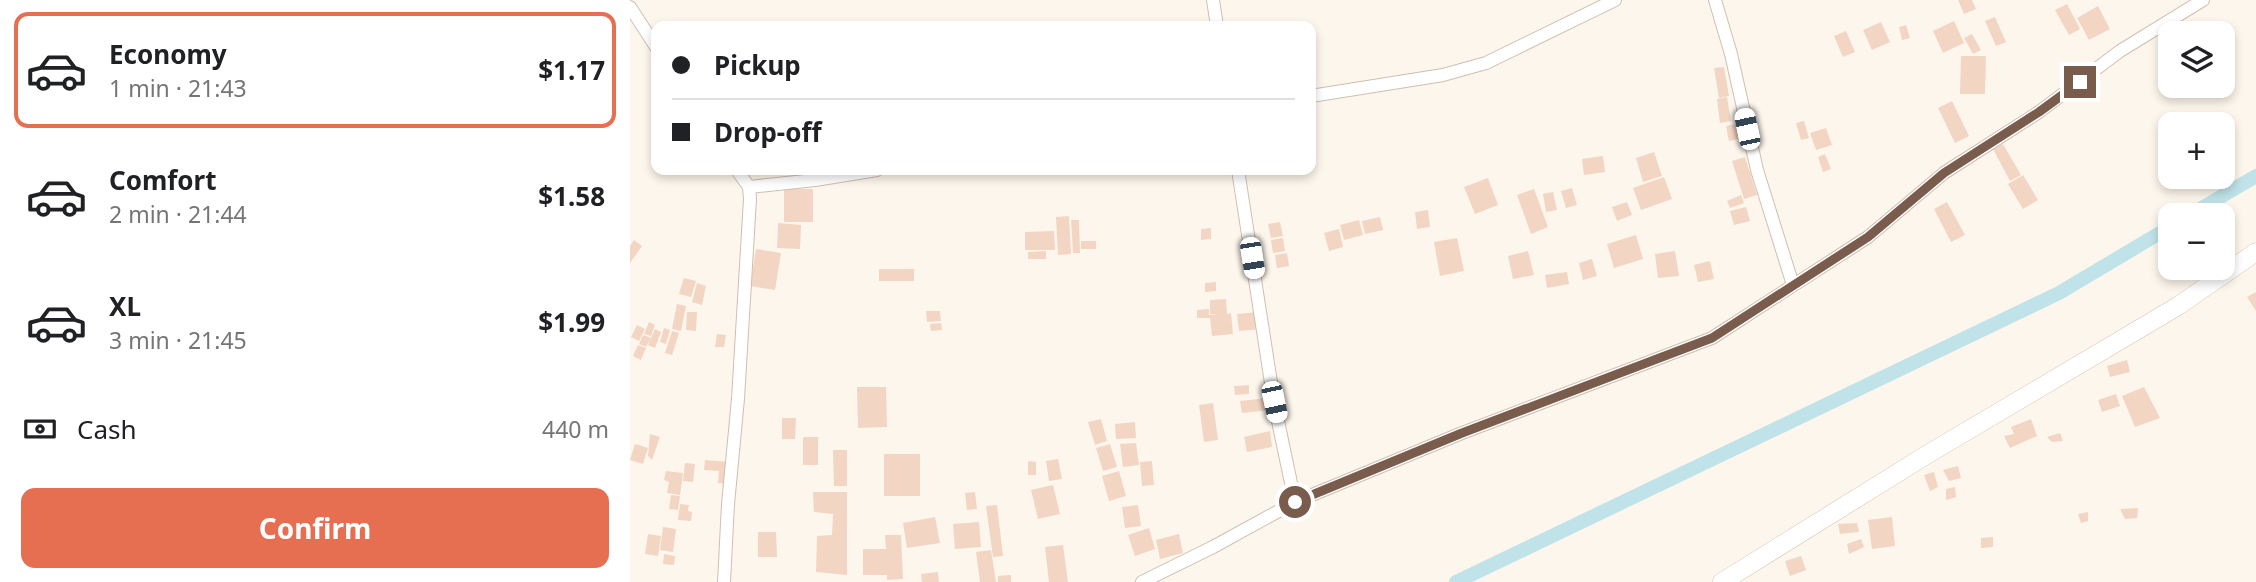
<!DOCTYPE html>
<html lang="en">
<head>
<meta charset="utf-8">
<style>
  :root { --surface:#fff; --page:#f2f2f2; --text:#202124; --muted:#757577; --line:#e0e0e0; --accent:#e76f51 }
  body { margin:0; font-family:"Noto Sans",sans-serif; background:var(--page); color:var(--text); height:100vh; display:flex; flex-direction:column; font-size:26px; white-space:nowrap }
  * { box-sizing:border-box; margin:0 }
  p { font-size:23px; color:var(--muted) }
  .icon { flex:none; width:38px; height:38px; fill:none; stroke:currentColor; stroke-width:2; stroke-linecap:round; stroke-linejoin:round }
  .map { position:relative; flex:1; overflow:hidden }
  .side { display:flex; flex-direction:column; background:var(--surface); width:630px }
  .side>* { flex:none }
  .top-card { position:absolute; left:21px; top:21px; width:665px; height:154px; border-radius:14px; box-shadow:0 4px 10px #0003; display:grid; align-content:center; height:154px; padding:0 21px; background:var(--surface) }
  .controls { position:absolute; left:1528px; top:21px; display:grid; gap:14px }
  .controls a { display:grid; place-items:center; width:77px; height:77px; border-radius:14px; background:var(--surface); box-shadow:0 4px 10px #0003; font-size:35px }
  .end { position:absolute; width:32px; height:32px; margin:-16px; border:9px solid #7a5c4d; background:#fff; box-shadow:0 0 0 4px #fff }
  .from { border-radius:50% }
  .car { position:absolute; width:21px; height:42px; margin:-21px -10px; border-radius:9px; box-shadow:0 0 5px 2px #0007; background:linear-gradient(#fff 24%,#345 0 40%,#fff 0 76%,#345 0 86%,#fff 0) }
  .top-card b { display:flex; align-items:center; gap:24px; height:66px; font-size:26px }
  .top-card b+b { border-top:2px solid var(--line) }
  .top-card i { width:18px; height:18px; background:var(--text) }
  ul { padding:12px 0 0; list-style:none }
  li { display:flex; align-items:center; gap:21px; height:116px; margin:0 14px 10px; padding:0 7px; border:4px solid transparent; border-radius:14px }
  li div { flex:1 }
  li b { display:block; font-size:26px }
  li em { font-style:normal; font-weight:700 }
  li.active { border-color:var(--accent) }
  li>.icon { width:63px; height:63px; stroke-width:1.5 }
  .pay { display:flex; align-items:center; gap:18px; height:77px; padding:0 21px; font-size:26px }
  .pay p { margin-inline-start:auto }
  .cta { display:flex; gap:14px; margin-top:auto; padding:14px 21px }
  .cta a { flex:1; height:80px; border-radius:14px; background:var(--accent); color:#fff; font-size:28px; font-weight:700; line-height:80px; text-align:center }
  main { display:flex; flex:1; min-height:0 }
  .map>svg:first-child { display:block }
  .lines { fill:none; stroke-linecap:round; stroke-linejoin:round }
  .canal { stroke:#bfe3e8; stroke-width:14 }
  .building { fill:#f3d5c3 }
  .street-casing { stroke:#d1beb0; stroke-width:14 }
  .secondary-casing { stroke:#d6c0b0; stroke-width:19 }
  .street { stroke:#fff; stroke-width:12 }
  .secondary { stroke:#fff; stroke-width:18 }
  .route { stroke:#7a5c4d; stroke-width:9 }
</style>
</head>
<body>
<main>
<section class="side">
<ul>
<li class="active"><svg class="icon" aria-label="car" viewBox="0 0 24 24"><path d="M5 17H2v-5l4-1 3-4h7l3 4 3 1v5h-3M9 17h6M6 11h13"/><circle cx="7" cy="17" r="2"/><circle cx="17" cy="17" r="2"/></svg><div><b>Economy</b><p>1 min · 21:43</p></div><em>$1.17</em></li>
<li><svg class="icon" aria-label="car" viewBox="0 0 24 24"><path d="M5 17H2v-5l4-1 3-4h7l3 4 3 1v5h-3M9 17h6M6 11h13"/><circle cx="7" cy="17" r="2"/><circle cx="17" cy="17" r="2"/></svg><div><b>Comfort</b><p>2 min · 21:44</p></div><em>$1.58</em></li>
<li><svg class="icon" aria-label="car" viewBox="0 0 24 24"><path d="M5 17H2v-5l4-1 3-4h7l3 4 3 1v5h-3M9 17h6M6 11h13"/><circle cx="7" cy="17" r="2"/><circle cx="17" cy="17" r="2"/></svg><div><b>XL</b><p>3 min · 21:45</p></div><em>$1.99</em></li>
</ul>
<div class="pay"><svg class="icon" aria-label="cash" viewBox="0 0 24 24"><path d="M3 7h18v10H3z"/><circle cx="12" cy="12" r="2"/></svg>Cash<p>440 m</p></div>
<div class="cta"><a>Confirm</a></div>
</section>
<div class="map">
<svg width="1626" height="582" viewBox="0 0 1626 582">
  <rect width="100%" height="100%" fill="#fdf6ec"/>
  <g class="lines">
    <path class="canal" d="M 1560,215 L 1626,176
      M 826,582 L 1429,293 L 1540,227"/>
  </g>
  <path class="building" d="M 1328,0 L 1342,0 L 1346,9 L 1334,14 Z
    M 1437,4 L 1450,29 L 1439,35 L 1425,10 Z
    M 1468,6 L 1480,29 L 1459,40 L 1447,18 Z
    M 1365,17 L 1376,42 L 1366,46 L 1355,21 Z
    M 1324,21 L 1334,43 L 1313,53 L 1303,31 Z
    M 1251,22 L 1260,42 L 1242,50 L 1233,30 Z
    M 1276,25 L 1280,38 L 1272,40 L 1269,27 Z
    M 1216,31 L 1225,52 L 1213,57 L 1204,36 Z
    M 1342,34 L 1351,50 L 1343,54 L 1334,38 Z
    M 1331,56 L 1356,56 L 1355,94 L 1330,94 Z
    M 1094,67 L 1099,96 L 1089,98 L 1084,68 Z
    M 1097,97 L 1101,121 L 1090,123 L 1087,99 Z
    M 1322,101 L 1339,136 L 1325,143 L 1308,108 Z
    M 1174,121 L 1179,138 L 1171,140 L 1166,123 Z
    M 1106,124 L 1108,139 L 1099,141 L 1096,126 Z
    M 1196,128 L 1202,145 L 1186,150 L 1180,133 Z
    M 1373,144 L 1391,175 L 1380,181 L 1363,149 Z
    M 1024,152 L 1032,176 L 1013,182 L 1006,158 Z
    M 1195,154 L 1201,169 L 1193,172 L 1188,157 Z
    M 973,156 L 975,172 L 954,175 L 952,159 Z
    M 1115,157 L 1127,195 L 1114,199 L 1102,161 Z
    M 1393,175 L 1408,200 L 1393,209 L 1378,184 Z
    M 1034,177 L 1042,199 L 1011,210 L 1003,188 Z
    M 858,178 L 868,205 L 845,214 L 834,187 Z
    M 942,188 L 947,205 L 936,208 L 931,191 Z
    M 154,189 L 183,189 L 183,222 L 154,222 Z
    M 904,189 L 918,227 L 901,234 L 887,195 Z
    M 923,192 L 927,210 L 916,212 L 913,194 Z
    M 1111,195 L 1114,203 L 1100,208 L 1097,201 Z
    M 997,202 L 1002,215 L 987,221 L 982,207 Z
    M 1317,202 L 1335,235 L 1321,242 L 1304,209 Z
    M 1116,207 L 1120,221 L 1104,225 L 1100,211 Z
    M 798,210 L 800,227 L 787,229 L 785,212 Z
    M 439,216 L 441,254 L 428,255 L 426,217 Z
    M 750,217 L 753,230 L 735,234 L 732,221 Z
    M 441,220 L 449,220 L 450,253 L 443,253 Z
    M 729,220 L 733,235 L 714,240 L 710,225 Z
    M 650,222 L 653,236 L 641,238 L 638,224 Z
    M 148,223 L 171,225 L 170,249 L 147,248 Z
    M 581,228 L 581,239 L 571,240 L 571,229 Z
    M 709,229 L 713,247 L 699,251 L 694,233 Z
    M 424,231 L 425,250 L 395,250 L 395,232 Z
    M 1006,235 L 1013,259 L 984,268 L 977,244 Z
    M 653,238 L 655,251 L 643,253 L 641,240 Z
    M 827,238 L 834,271 L 810,276 L 804,242 Z
    M 4,240 L 12,246 L 0,263 L 0,246 Z
    M 451,241 L 466,241 L 466,249 L 451,249 Z
    M 126,249 L 151,253 L 145,290 L 120,286 Z
    M 416,251 L 416,259 L 398,259 L 398,252 Z
    M 898,251 L 904,275 L 883,279 L 878,256 Z
    M 1045,251 L 1049,276 L 1028,278 L 1025,254 Z
    M 657,253 L 659,266 L 647,268 L 645,255 Z
    M 962,259 L 967,276 L 953,280 L 949,263 Z
    M 1080,261 L 1084,279 L 1068,282 L 1064,265 Z
    M 249,269 L 284,269 L 284,281 L 249,281 Z
    M 937,272 L 939,284 L 917,288 L 915,275 Z
    M 54,278 L 66,281 L 61,297 L 49,294 Z
    M 586,282 L 586,291 L 575,292 L 575,283 Z
    M 67,283 L 76,286 L 72,305 L 62,302 Z
    M 1626,292 L 1626,311 L 1617,297 Z
    M 596,299 L 597,314 L 601,313 L 603,334 L 582,336 L 580,318 L 567,318 L 567,310 L 579,309 L 579,315 L 589,314 L 580,314 L 580,300 Z
    M 47,304 L 56,306 L 51,331 L 42,329 Z
    M 296,311 L 310,311 L 311,321 L 297,322 Z
    M 57,312 L 67,312 L 66,331 L 56,330 Z
    M 629,312 L 631,329 L 609,331 L 607,314 Z
    M 19,322 L 25,325 L 21,336 L 14,334 Z
    M 311,323 L 312,330 L 301,331 L 300,324 Z
    M 7,325 L 15,329 L 9,341 L 1,337 Z
    M 34,328 L 40,330 L 36,344 L 30,342 Z
    M 25,329 L 31,332 L 25,348 L 18,345 Z
    M 42,331 L 49,333 L 42,355 L 35,353 Z
    M 87,334 L 96,335 L 94,347 L 85,347 Z
    M 13,335 L 21,338 L 16,347 L 9,344 Z
    M 8,345 L 16,348 L 11,360 L 3,356 Z
    M 1497,360 L 1500,372 L 1480,377 L 1477,366 Z
    M 619,385 L 619,394 L 605,395 L 604,386 Z
    M 227,387 L 256,387 L 257,427 L 228,428 Z
    M 1514,387 L 1530,418 L 1505,427 L 1492,396 Z
    M 1486,394 L 1490,406 L 1472,412 L 1468,400 Z
    M 637,398 L 639,410 L 612,413 L 610,401 Z
    M 583,403 L 588,440 L 574,442 L 569,405 Z
    M 152,418 L 166,418 L 165,439 L 152,439 Z
    M 471,419 L 477,441 L 465,445 L 458,422 Z
    M 1401,419 L 1407,436 L 1380,448 L 1374,436 L 1384,434 L 1381,427 Z
    M 505,422 L 506,438 L 486,439 L 485,424 Z
    M 640,431 L 642,447 L 617,452 L 614,437 Z
    M 1430,433 L 1433,441 L 1422,442 L 1417,437 Z
    M 20,434 L 30,437 L 22,460 L 18,456 Z
    M 173,437 L 188,437 L 188,465 L 173,465 Z
    M 506,443 L 509,465 L 493,467 L 490,444 Z
    M 5,444 L 18,448 L 13,464 L 0,460 Z
    M 480,444 L 487,467 L 473,471 L 466,448 Z
    M 203,450 L 217,450 L 217,486 L 204,486 Z
    M 254,454 L 290,454 L 290,496 L 254,496 Z
    M 428,459 L 432,479 L 419,481 L 416,461 Z
    M 75,460 L 100,462 L 95,484 L 88,483 L 89,471 L 74,470 Z
    M 398,461 L 406,462 L 406,475 L 398,475 Z
    M 522,461 L 524,485 L 512,486 L 510,462 Z
    M 55,463 L 65,464 L 63,482 L 53,481 Z
    M 1328,466 L 1331,478 L 1319,481 L 1313,470 Z
    M 36,471 L 53,473 L 50,495 L 37,493 L 39,482 L 34,480 Z
    M 489,471 L 496,496 L 479,501 L 472,476 Z
    M 1304,472 L 1308,487 L 1300,491 L 1294,475 Z
    M 423,485 L 430,514 L 408,519 L 401,490 Z
    M 1325,487 L 1326,497 L 1316,500 L 1316,489 Z
    M 183,492 L 217,492 L 217,575 L 186,572 L 187,536 L 202,535 L 203,514 L 184,512 Z
    M 345,492 L 347,509 L 337,510 L 335,493 Z
    M 41,495 L 50,496 L 48,510 L 39,509 Z
    M 50,504 L 59,505 L 58,511 L 62,512 L 61,521 L 48,520 Z
    M 367,505 L 373,556 L 363,557 L 356,506 Z
    M 508,505 L 511,526 L 495,528 L 492,507 Z
    M 1508,508 L 1507,518 L 1495,519 L 1490,509 Z
    M 1458,512 L 1458,521 L 1451,523 L 1448,514 Z
    M 305,517 L 310,543 L 277,548 L 273,523 Z
    M 1262,517 L 1265,546 L 1242,549 L 1238,520 Z
    M 349,522 L 351,547 L 325,549 L 323,524 Z
    M 1227,523 L 1229,532 L 1210,534 L 1208,524 Z
    M 33,527 L 46,529 L 43,552 L 30,550 Z
    M 519,528 L 525,549 L 505,556 L 498,535 Z
    M 128,532 L 146,532 L 147,557 L 128,557 Z
    M 18,534 L 31,536 L 28,556 L 15,554 Z
    M 549,534 L 553,553 L 530,559 L 526,540 Z
    M 255,535 L 271,535 L 273,579 L 257,580 L 257,575 L 233,575 L 233,549 L 256,549 Z
    M 1363,537 L 1363,547 L 1351,548 L 1351,538 Z
    M 1231,539 L 1234,547 L 1219,554 L 1217,544 Z
    M 433,545 L 438,582 L 419,582 L 415,547 Z
    M 361,550 L 366,582 L 350,582 L 346,552 Z
    M 34,554 L 45,556 L 44,565 L 33,564 Z
    M 1171,556 L 1176,570 L 1160,576 L 1155,561 Z
    M 308,572 L 309,582 L 292,582 L 291,574 Z
    M 381,575 L 381,582 L 368,582 L 368,576 Z"/>
  <g class="lines">
    <g class="street-casing">
      <path id="street" d="M 583,0 L 587,26
        M 1085,0 L 1101,54 L 1127,170 L 1163,285
        M 0,7 L 26,47
        M 681,96 L 813,75 L 856,63 L 985,0
        M 608,170 L 644,402 L 665,502
        M 119,187 L 185,180 L 247,170
        M 94,582 L 98,504 L 108,399 L 120,199 L 119,187 L 107,170
        M 512,582 L 583,547 L 665,502 L 832,433 L 1082,338 L 1238,237 L 1314,173 L 1409,112 L 1490,51 L 1573,0"/>
    </g>
    <g class="secondary-casing">
      <path id="secondary" d="M 1092,582 L 1298,454 L 1548,306 L 1626,252"/>
    </g>
    <use href="#street" class="street"/>
    <use href="#secondary" class="secondary"/>
  </g>
  <g class="lines">
    <path class="route" d="M 665,502 L 832,433 L 1082,338 L 1238,237 L 1314,173 L 1409,112 L 1450,82"/>
  </g>
</svg>
<div class="controls">
<a><svg class="icon" aria-label="layers" viewBox="0 0 24 24"><path d="M12 4l9 5-9 5-9-5zM3 14l9 5 9-5"/></svg></a>
<a>+</a>
<a>−</a>
</div>
<i class="end from" style="left:665px;top:502px"></i>
<i class="end" style="left:1450px;top:82px"></i>
<i class="car" style="left:1117px;top:129px;rotate:348deg"></i>
<i class="car" style="left:622px;top:258px;rotate:171deg"></i>
<i class="car" style="left:644px;top:402px;rotate:168deg"></i>
<div class="top-card">
<b><i class="from"></i>Pickup</b>
<b><i></i>Drop-off</b>
</div>
</div>
</main>
</body>
</html>
